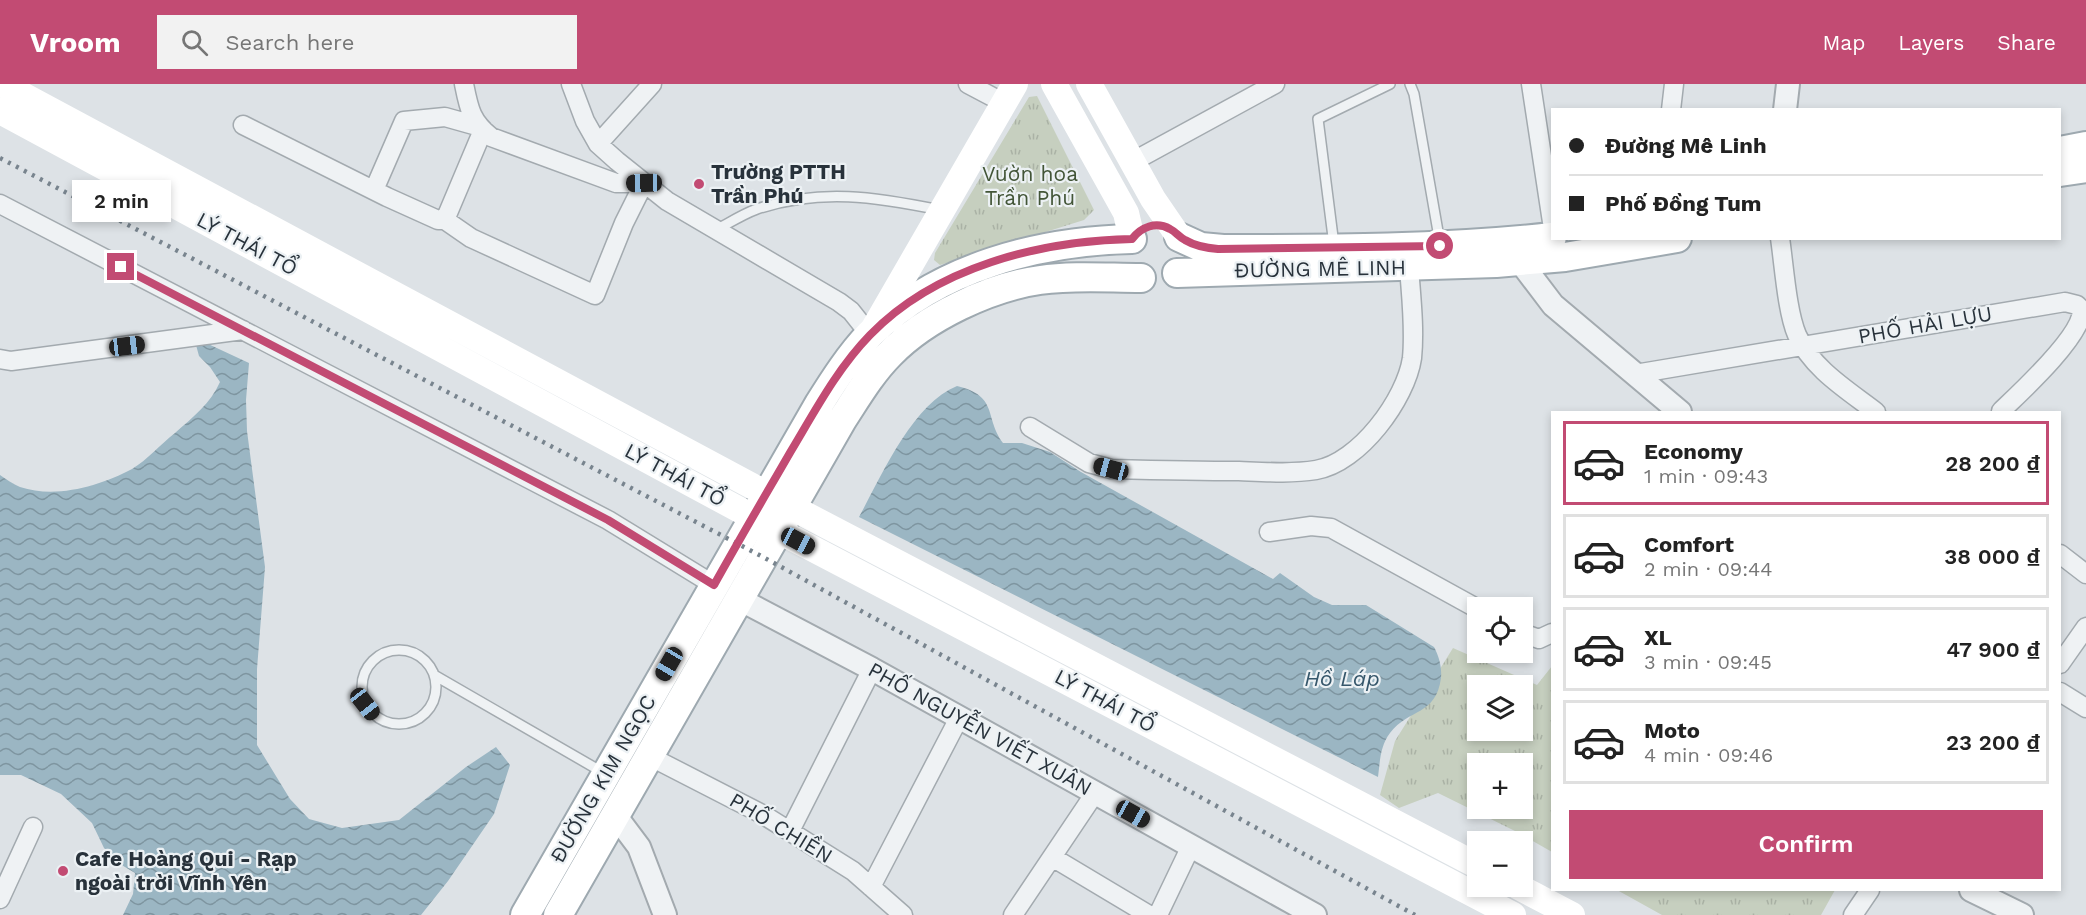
<!DOCTYPE html>
<html lang="en">
<head>
<meta charset="utf-8">
<style>
  :root { --surface:#fff; --page:#f2f2f2; --text:#222; --muted:#767676; --line:#e0e0e0; --accent:#c24b73 }
  body { margin:0; font-family:"Work Sans",sans-serif; background:var(--page); color:var(--text); height:100vh; display:flex; flex-direction:column; font-size:22px; white-space:nowrap }
  * { box-sizing:border-box; margin:0 }
  p { font-size:20px; color:var(--muted) }
  .icon { flex:none; width:33px; height:33px; fill:none; stroke:currentColor; stroke-width:2; stroke-linecap:round; stroke-linejoin:round }
  .map { position:relative; flex:1; overflow:hidden }
  .panel { position:absolute; left:1551px; top:327px; width:510px; height:480px; display:flex; flex-direction:column; background:var(--surface); border-radius:0px; box-shadow:0 3px 9px #0003 }
  .panel>* { flex:none }
  .guide { position:absolute; left:1551px; top:24px; width:510px; height:132px; border-radius:0px; box-shadow:0 3px 9px #0003; display:grid; align-content:center; height:132px; padding:0 18px; background:var(--surface) }
  .fabs { position:absolute; left:1467px; top:513px; display:grid; gap:12px }
  .fabs a { display:grid; place-items:center; width:66px; height:66px; border-radius:0px; background:var(--surface); box-shadow:0 3px 9px #0003; font-size:30px }
  .end { position:absolute; width:27px; height:27px; margin:-14px; border:8px solid #c24b73; background:#fff; box-shadow:0 0 0 3px #fff }
  .from { border-radius:50% }
  .bubble { position:absolute; height:42px; border-radius:0px; background:var(--surface); box-shadow:0 3px 9px #0003; font-size:20px; font-weight:600; line-height:42px; text-align:center }
  .car { position:absolute; width:18px; height:36px; margin:-18px -9px; border-radius:8px; box-shadow:0 0 4px 2px #0007; background:linear-gradient(#222 24%,#8ab4d8 0 40%,#222 0 76%,#8ab4d8 0 86%,#222 0) }
  .guide b { display:flex; align-items:center; gap:21px; height:57px; font-size:22px }
  .guide b+b { border-top:2px solid var(--line) }
  .guide i { width:15px; height:15px; background:var(--text) }
  ul { padding:10px 0 0; list-style:none }
  li { display:flex; align-items:center; gap:18px; height:84px; margin:0 12px 9px; padding:0 6px; border:3px solid var(--line); border-radius:0px }
  li div { flex:1 }
  li b { display:block; font-size:22px }
  li em { font-style:normal; font-weight:600 }
  li.active { border-color:var(--accent) }
  li>.icon { width:54px; height:54px; stroke-width:1.5 }
  .button { display:flex; gap:12px; margin-top:auto; padding:12px 18px }
  .button a { flex:1; height:69px; border-radius:0px; background:var(--accent); color:#fff; font-size:24px; font-weight:600; line-height:69px; text-align:center }
  header { display:flex; align-items:center; gap:36px; box-sizing:border-box; height:84px; padding:0 30px; background:var(--accent); color:#fff }
  header strong { font-size:28px }
  nav { display:flex; gap:33px; margin-inline-start:auto; font-size:21px }
  .search { width:420px; height:54px; background:var(--page); display:flex; align-items:center; gap:15px; box-sizing:border-box; padding:0 21px; border-radius:0px; color:var(--muted); font-size:22px }
  .map>svg:first-child { display:block }
  .park { fill:url(#park-tufts); fill-rule:evenodd }
  .water { fill:url(#water-waves) }
  .lines { fill:none; stroke-linecap:round; stroke-linejoin:round }
  .service-casing { stroke:#a3aaaf; stroke-width:12 }
  .minor-casing { stroke:#a3aaaf; stroke-width:21 }
  .tertiary-casing { stroke:#a3aaaf; stroke-width:26 }
  .primary-casing { stroke:#9ea9b0; stroke-width:32 }
  .service { stroke:#eff2f4; stroke-width:9 }
  .minor { stroke:#eff2f4; stroke-width:18 }
  .tertiary { stroke:#eff2f4; stroke-width:22 }
  .secondary { stroke:#fff; stroke-width:26 }
  .primary { stroke:#fff; stroke-width:28 }
  .rail { stroke:#78848e; stroke-width:4.5; stroke-dasharray:3 6; stroke-linecap:butt }
  .route { stroke:#c24b73; stroke-width:8 }
  .poi-dot { fill:#c24b73; stroke:#ecf1f4; stroke-width:2 }
  .labels { text-anchor:middle; stroke-width:4.5; stroke-linejoin:round; paint-order:stroke }
  .poi-label { font-size:21px; font-weight:bold; fill:#28323b; stroke:#ecf1f4; text-anchor:start }
  .park-label { font-size:21px; fill:#425537; stroke:#ecf1f4 }
  .street-label { font-size:21px; fill:#28323b; stroke:#ecf1f4 }
  .water-label { font-size:22px; font-style:italic; fill:#36576b; stroke:#ecf1f4 }
</style>
</head>
<body>
<header>
<strong>Vroom</strong>
<div class="search"><svg class="icon" aria-label="search" viewBox="0 0 24 24"><circle cx="10" cy="10" r="6"/><path d="M15 15l6 6"/></svg>Search here</div>
<nav><a>Map</a><a>Layers</a><a>Share</a></nav>
</header>
<div class="map">
<svg width="2086" height="831" viewBox="0 0 2086 831">
  <defs>
    <pattern id="park-tufts" width="24" height="20" patternUnits="userSpaceOnUse" patternTransform="scale(1.5)"><rect width="24" height="20" fill="#c6cfbf"/><path d="M3 7l-1-3M5 7V3M7 7l1-3M15 17l-1-3M17 17v-4M19 17l1-3" fill="none" stroke="#aab2a5"/></pattern>
    <pattern id="water-waves" width="16" height="10" patternUnits="userSpaceOnUse" patternTransform="scale(1.5)"><rect width="16" height="10" fill="#9bb6c3"/><path d="M0 5q4-4 8 0t8 0" fill="none" stroke="#7e95a0"/></pattern>
  </defs>
  <rect width="100%" height="100%" fill="#dde2e6"/>
  <path class="park" d="M 1037,12 L 1094,126 L 1084,136 L 940,181 L 934,176 L 935,169 L 1029,13 Z
    M 1453,564 L 1537,601 L 1552,582 L 1552,768 L 1519,749 L 1438,709 L 1399,724 L 1380,711 L 1395,657 ZM 1478,602 L 1522,602 L 1522,646 L 1478,646 ZM 1478,680 L 1522,680 L 1522,724 L 1478,724 Z
    M 1617,806 L 1835,806 L 1821,831 L 1662,831 Z"/>
  <path class="water" d="M 206,259 L 249,279 L 246,316 L 247,347 L 265,483 L 257,585 L 257,661 L 290,715 L 309,735 L 342,744 L 399,736 L 466,683 L 496,663 L 510,681 L 494,730 L 448,797 L 421,831 L 123,831 L 133,810 L 135,789 L 120,780 L 104,764 L 92,739 L 61,710 L 21,691 L 0,691 L 0,391 C 6,395 13,400 20,403 C 56,415 100,402 132,385 C 147,376 161,360 175,349 C 192,334 211,319 220,298 L 210,283 L 199,272 L 196,261 Z
    M 957,302 C 999,312 984,333 1003,359 L 1022,359 L 1050,368 L 1081,388 L 1273,495 L 1280,489 L 1314,513 L 1332,521 L 1366,521 L 1434,563 C 1439,572 1442,583 1441,594 C 1436,632 1409,624 1390,649 C 1380,662 1380,678 1378,693 L 859,433 C 881,393 912,320 957,302 Z"/>
  <g class="lines">
    <g class="service-casing">
      <path id="service" d="M 1410,0 L 1414,10 L 1440,159
        M 716,146 C 729,139 743,130 757,125 C 821,104 876,113 940,126
        M 1334,161 L 1318,35 L 1390,0
        M362 603a37 37 0 1 1 74 0a37 37 0 1 1-74 0Z
        M 434,591 L 604,689"/>
    </g>
    <g class="minor-casing">
      <path id="minor" d="M 464,0 C 469,25 471,37 491,53 L 616,99 L 644,99 L 624,139 L 595,211 L 471,154 L 445,136 L 483,46
        M 571,0 L 585,37 L 598,60 L 617,77 L 667,117 L 839,218 L 851,227 L 870,251
        M 968,0 L 1004,19
        M 1531,0 L 1552,138
        M 1671,26 L 1674,0
        M 243,41 L 387,113 L 438,136 L 445,136
        M 598,60 L 652,0
        M 1132,78 L 1275,0
        M 374,106 L 404,37 L 445,33 L 477,42
        M 0,120 L 608,436 L 714,501
        M 1780,154 C 1784,181 1787,228 1797,251 C 1812,285 1849,307 1876,328
        M 0,275 L 11,277 L 243,246
        M 1635,290 L 2065,218 L 2077,221 L 2082,226 C 2082,252 2021,308 2001,327
        M 1030,343 L 1089,379 L 1111,385 C 1153,386 1196,387 1239,387 C 1264,388 1291,390 1316,386 C 1359,379 1406,315 1412,274 C 1415,244 1411,212 1409,183
        M 1269,448 L 1311,442 L 1331,444 L 1478,525
        M 2060,470 L 2086,490
        M 1522,549 L 1539,555 L 1552,549
        M 2060,580 L 2086,543
        M 2060,608 L 2086,624
        M 649,672 L 762,730 L 853,787 L 903,831
        M 790,747 L 872,585
        M 1052,773 L 1149,831
        M 871,803 L 959,634
        M 0,815 L 33,743
        M 1013,831 L 1095,709
        M 1158,831 L 1191,762
        M 1853,831 L 1870,806"/>
    </g>
    <g class="tertiary-casing">
      <path id="tertiary" d="M 1785,26 L 1788,0
        M 1512,167 L 1553,221 L 1680,328
        M 739,515 L 872,585 L 1315,831
        M 615,731 L 639,763 L 665,831
        M 1971,806 L 2022,831"/>
    </g>
    <g class="primary-casing">
      <path id="primary" d="M 2060,67 L 2086,62
        M 2060,88 L 2086,84
        M 1179,153 L 1201,163 L 1223,165 C 1333,165 1443,165 1552,153
        M 1177,189 L 1496,179 L 1565,173 L 1677,154
        M 525,831 L 819,320 C 834,296 850,271 870,250 C 938,183 1039,157 1132,155
        M 558,831 L 842,336 C 857,313 871,289 890,270 C 926,233 990,203 1040,196 C 1073,191 1108,194 1141,194"/>
    </g>
    <use href="#service" class="service"/>
    <use href="#minor" class="minor"/>
    <use href="#tertiary" class="tertiary"/>
    <path class="secondary" d="M 2,0 L 791,423 L 1478,782
      M 1054,0 L 1126,129 L 1132,155
      M 1089,0 L 1153,115 L 1179,153
      M 0,27 L 777,446 L 1513,831
      M 874,244 L 1015,0
      M 1517,802 L 1572,831"/>
    <use href="#primary" class="primary"/>
    <path class="rail" d="M 0,74 L 763,473 L 1415,831"/>
  </g>
  <g class="lines">
    <path class="route" d="M 121,183 L 608,436 L 714,501 C 739,456 765,412 791,367 C 815,327 837,285 870,251 C 936,183 1039,157 1132,155 C 1141,143 1156,137 1170,145 C 1176,148 1179,153 1185,156 C 1195,162 1206,164 1218,165 L 1440,162"/>
  </g>
  <g class="poi-dot">
    <circle cx="699" cy="100" r="6"/>
    <circle cx="63" cy="787" r="6"/>
  </g>
  <g class="labels">
    <g class="poi-label">
      <text x="711" y="95">Trường PTTH<tspan x="711" dy="24">Trần Phú</tspan></text>
      <text x="75" y="782">Cafe Hoàng Qui - Rạp<tspan x="75" dy="24">ngoài trời Vĩnh Yên</tspan></text>
    </g>
    <g class="park-label">
      <text x="1030" y="97">Vườn hoa<tspan x="1030" dy="24">Trần Phú</tspan></text>
    </g>
    <g class="street-label">
      <text transform="translate(247 160) rotate(28)" y="7">LÝ THÁI TỔ</text>
      <text transform="translate(1320 185) rotate(-1)" y="7">ĐƯỜNG MÊ LINH</text>
      <text transform="translate(1925 241) rotate(-10)" y="7">PHỐ HẢI LỰU</text>
      <text transform="translate(675 391) rotate(28)" y="7">LÝ THÁI TỔ</text>
      <text transform="translate(1105 617) rotate(28)" y="7">LÝ THÁI TỔ</text>
      <text transform="translate(980 645) rotate(29)" y="7">PHỐ NGUYỄN VIẾT XUÂN</text>
      <text transform="translate(603 695) rotate(-60)" y="7">ĐƯỜNG KIM NGỌC</text>
      <text transform="translate(781 744) rotate(31)" y="7">PHỐ CHIỀN</text>
    </g>
    <g class="water-label">
      <text x="1342" y="602">Hồ Láp</text>
    </g>
  </g>
</svg>
<div class="fabs">
<a><svg class="icon" aria-label="locate" viewBox="0 0 24 24"><circle cx="12" cy="12" r="6"/><path d="M12 2v4M12 18v4M2 12h4M18 12h4"/></svg></a>
<a><svg class="icon" aria-label="layers" viewBox="0 0 24 24"><path d="M12 4l9 5-9 5-9-5zM3 14l9 5 9-5"/></svg></a>
<a>+</a>
<a>−</a>
</div>
<i class="end from" style="left:1440px;top:162px"></i>
<i class="end" style="left:121px;top:183px"></i>
<div class="bubble" style="left:72px;top:96px;width:99px">2 min</div>
<i class="car" style="left:644px;top:99px;rotate:269deg"></i>
<i class="car" style="left:127px;top:262px;rotate:83deg"></i>
<i class="car" style="left:1111px;top:385px;rotate:285deg"></i>
<i class="car" style="left:798px;top:457px;rotate:118deg"></i>
<i class="car" style="left:669px;top:580px;rotate:210deg"></i>
<i class="car" style="left:365px;top:620px;rotate:142deg"></i>
<i class="car" style="left:1133px;top:730px;rotate:119deg"></i>
<div class="guide">
<b><i class="from"></i>Đường Mê Linh</b>
<b><i></i>Phố Đồng Tum</b>
</div>
<section class="panel">
<ul>
<li class="active"><svg class="icon" aria-label="car" viewBox="0 0 24 24"><path d="M5 17H2v-5l4-1 3-4h7l3 4 3 1v5h-3M9 17h6M6 11h13"/><circle cx="7" cy="17" r="2"/><circle cx="17" cy="17" r="2"/></svg><div><b>Economy</b><p>1 min · 09:43</p></div><em>28 200 ₫</em></li>
<li><svg class="icon" aria-label="car" viewBox="0 0 24 24"><path d="M5 17H2v-5l4-1 3-4h7l3 4 3 1v5h-3M9 17h6M6 11h13"/><circle cx="7" cy="17" r="2"/><circle cx="17" cy="17" r="2"/></svg><div><b>Comfort</b><p>2 min · 09:44</p></div><em>38 000 ₫</em></li>
<li><svg class="icon" aria-label="car" viewBox="0 0 24 24"><path d="M5 17H2v-5l4-1 3-4h7l3 4 3 1v5h-3M9 17h6M6 11h13"/><circle cx="7" cy="17" r="2"/><circle cx="17" cy="17" r="2"/></svg><div><b>XL</b><p>3 min · 09:45</p></div><em>47 900 ₫</em></li>
<li><svg class="icon" aria-label="car" viewBox="0 0 24 24"><path d="M5 17H2v-5l4-1 3-4h7l3 4 3 1v5h-3M9 17h6M6 11h13"/><circle cx="7" cy="17" r="2"/><circle cx="17" cy="17" r="2"/></svg><div><b>Moto</b><p>4 min · 09:46</p></div><em>23 200 ₫</em></li>
</ul>
<div class="button"><a>Confirm</a></div>
</section>
</div>
</body>
</html>
